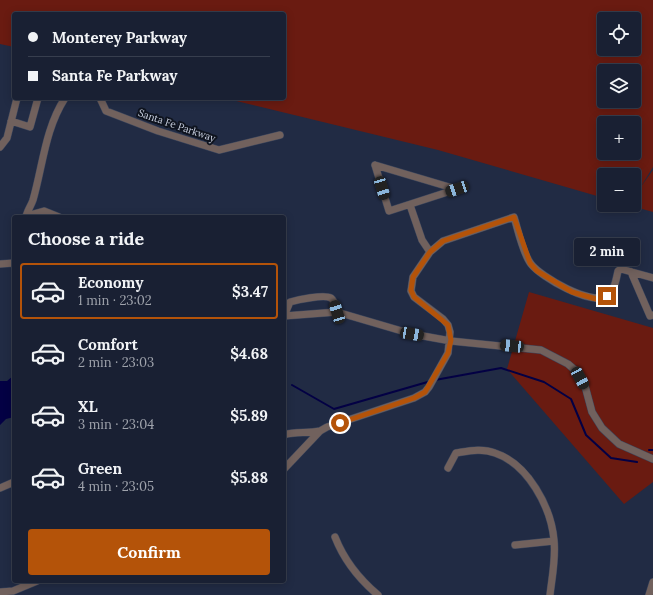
<!DOCTYPE html>
<html lang="en">
<head>
<meta charset="utf-8">
<style>
  :root { --surface:#192033; --page:#22283b; --text:#f1f3f6; --muted:#9fa3ac; --line:#373e4e; --accent:#b45309 }
  body { margin:0; font-family:Lora,serif; background:var(--page); color:var(--text); height:100vh; display:flex; flex-direction:column; font-size:15px; white-space:nowrap }
  * { box-sizing:border-box; margin:0 }
  p { font-size:13px; color:var(--muted) }
  .icon { flex:none; width:22px; height:22px; fill:none; stroke:currentColor; stroke-width:2; stroke-linecap:round; stroke-linejoin:round }
  .map { position:relative; flex:1; overflow:hidden }
  .sheet { position:absolute; left:12px; top:215px; width:274px; height:368px; display:flex; flex-direction:column; background:var(--surface); border-radius:4px; box-shadow:0 2px 10px #0003,0 0 0 1px var(--line) }
  .sheet>* { flex:none }
  .hud { position:absolute; left:12px; top:12px; width:274px; height:88px; border-radius:4px; box-shadow:0 2px 10px #0003,0 0 0 1px var(--line); display:grid; align-content:center; height:88px; padding:0 16px; background:var(--surface) }
  .controls { position:absolute; left:597px; top:12px; display:grid; gap:8px }
  .controls a { display:grid; place-items:center; width:44px; height:44px; border-radius:4px; background:var(--surface); box-shadow:0 2px 10px #0003,0 0 0 1px var(--line); font-size:20px }
  .end { position:absolute; width:18px; height:18px; margin:-9px; border:5px solid #b45309; background:#fff; box-shadow:0 0 0 2px #fff }
  .from { border-radius:50% }
  .bubble { position:absolute; height:28px; border-radius:4px; background:var(--surface); box-shadow:0 2px 10px #0003,0 0 0 1px var(--line); font-size:13px; font-weight:700; line-height:28px; text-align:center }
  .car { position:absolute; width:12px; height:24px; margin:-12px -6px; border-radius:5px; box-shadow:0 0 3px 1px #0007; background:linear-gradient(#222 24%,#8ab4d8 0 40%,#222 0 76%,#8ab4d8 0 86%,#222 0) }
  .hud b { display:flex; align-items:center; gap:14px; height:38px; font-size:15px }
  .hud b+b { border-top:1px solid var(--line) }
  .hud i { width:10px; height:10px; background:var(--text) }
  ul { padding:0; list-style:none }
  li { display:flex; align-items:center; gap:12px; height:56px; margin:0 8px 6px; padding:0 8px; border:2px solid transparent; border-radius:4px }
  li div { flex:1 }
  li b { display:block; font-size:15px }
  li em { font-style:normal; font-weight:700 }
  li.current { border-color:var(--accent) }
  li>.icon { width:36px; height:36px; stroke-width:1.5 }
  h2 { padding:0 16px; font-size:18px; line-height:48px }
  .cta { display:flex; gap:8px; margin-top:auto; padding:8px 16px }
  .cta a { flex:1; height:46px; border-radius:4px; background:var(--accent); color:#fff; font-size:16px; font-weight:700; line-height:46px; text-align:center }
  .map>svg:first-child { display:block }
  .green { fill:#6a1b11; fill-rule:evenodd }
  .water { fill:#030044 }
  .lines { fill:none; stroke-linecap:round; stroke-linejoin:round }
  .stream { stroke:#030044; stroke-width:2 }
  .minor-casing { stroke:#3c465d; stroke-width:8 }
  .minor { stroke:#71615d; stroke-width:7 }
  .route { stroke:#b45309; stroke-width:5 }
  .labels { text-anchor:middle; stroke-width:4; stroke-linejoin:round; paint-order:stroke }
  .street-label { font-size:10px; fill:#ccd3e3; stroke:#0f141f }
</style>
</head>
<body>
<div class="map">
<svg width="653" height="595" viewBox="0 0 653 595">
  <rect width="100%" height="100%" fill="#212b44"/>
  <path class="green" d="M 0,0 L 653,0 L 653,167 L 640,188 L 653,170 L 653,212 L 628,205 L 634,205 L 634,175 L 604,175 L 604,198 L 438,150 L 224,98 L 284,98 L 284,14 L 14,14 L 14,47 L 0,44 ZM 604,19 L 634,19 L 634,49 L 604,49 ZM 604,71 L 634,71 L 634,101 L 604,101 ZM 604,123 L 634,123 L 634,153 L 604,153 Z
    M 529,292 L 653,328 L 653,482 L 624,504 L 507,369 Z"/>
  <path class="water" d="M 14,375 L 14,417 L 6,419 L 0,425 L 0,381 L 7,381 Z"/>
  <g class="lines">
    <path class="stream" d="M 435,380 L 501,368 L 544,382 L 571,399 L 586,435 L 611,458 L 637,462
      M 292,385 L 334,409 L 431,381
      M 649,450 L 653,450"/>
    <g class="minor-casing">
      <path id="minor" d="M 100,98 L 106,111 L 158,131 L 219,150 L 280,135
        M 11,121 L 30,127 L 38,98
        M 0,147 L 7,138 L 17,98
        M 375,165 L 389,211 L 457,189
        M 375,165 L 456,189
        M 410,205 L 422,240 L 430,252
        M 26,216 L 44,211 L 59,217
        M 26,217 C 27,211 31,206 33,200 C 43,165 45,129 65,98
        M 0,264 L 14,263
        M 631,272 L 650,316 L 653,315
        M 284,316 L 337,312 L 412,334 L 451,341 L 541,350 L 568,364 L 576,371 L 585,386 L 592,412 L 602,428 L 619,444 L 653,459
        M 284,316 L 290,302 C 297,300 324,294 331,298 C 335,301 336,308 337,312
        M 284,435 C 296,431 307,434 320,431
        M 448,468 L 456,453 C 469,451 482,448 495,453 C 528,464 551,507 554,540 C 556,558 552,577 550,595
        M 284,469 L 320,431 L 327,427 L 414,398 L 425,392 L 429,387 L 448,353 L 450,332 L 448,325 L 443,319 L 414,297 L 411,291 L 413,277 L 430,252 L 443,241 L 514,217 C 518,230 523,254 531,264 C 541,277 591,306 607,296 C 615,291 616,279 618,271 L 621,269 L 653,278
        M 0,488 L 14,482
        M 335,537 C 344,560 359,579 378,595
        M 515,545 L 554,541
        M 0,592 L 13,591 L 37,581
        M 649,595 L 653,582"/>
    </g>
    <use href="#minor" class="minor"/>
  </g>
  <g class="lines">
    <path class="route" d="M 340,423 L 414,398 L 425,392 L 448,353 L 451,340 L 448,325 L 414,297 L 411,290 L 413,277 L 430,252 L 443,241 L 514,217 L 530,263 L 537,271 L 572,292 L 596,299 L 607,296"/>
  </g>
  <g class="labels">
    <g class="street-label">
      <text transform="translate(177 125) rotate(19)" y="4">Santa Fe Parkway</text>
    </g>
  </g>
</svg>
<div class="controls">
<a><svg class="icon" aria-label="locate" viewBox="0 0 24 24"><circle cx="12" cy="12" r="6"/><path d="M12 2v4M12 18v4M2 12h4M18 12h4"/></svg></a>
<a><svg class="icon" aria-label="layers" viewBox="0 0 24 24"><path d="M12 4l9 5-9 5-9-5zM3 14l9 5 9-5"/></svg></a>
<a>+</a>
<a>−</a>
</div>
<i class="end from" style="left:340px;top:423px"></i>
<i class="end" style="left:607px;top:296px"></i>
<div class="bubble" style="left:574px;top:238px;width:66px">2 min</div>
<i class="car" style="left:382px;top:188px;rotate:163deg"></i>
<i class="car" style="left:457px;top:189px;rotate:252deg"></i>
<i class="car" style="left:337px;top:312px;rotate:343deg"></i>
<i class="car" style="left:412px;top:334px;rotate:100deg"></i>
<i class="car" style="left:512px;top:346px;rotate:276deg"></i>
<i class="car" style="left:580px;top:378px;rotate:151deg"></i>
<div class="hud">
<b><i class="from"></i>Monterey Parkway</b>
<b><i></i>Santa Fe Parkway</b>
</div>
<section class="sheet">
<h2>Choose a ride</h2>
<ul>
<li class="current"><svg class="icon" aria-label="car" viewBox="0 0 24 24"><path d="M5 17H2v-5l4-1 3-4h7l3 4 3 1v5h-3M9 17h6M6 11h13"/><circle cx="7" cy="17" r="2"/><circle cx="17" cy="17" r="2"/></svg><div><b>Economy</b><p>1 min · 23:02</p></div><em>$3.47</em></li>
<li><svg class="icon" aria-label="car" viewBox="0 0 24 24"><path d="M5 17H2v-5l4-1 3-4h7l3 4 3 1v5h-3M9 17h6M6 11h13"/><circle cx="7" cy="17" r="2"/><circle cx="17" cy="17" r="2"/></svg><div><b>Comfort</b><p>2 min · 23:03</p></div><em>$4.68</em></li>
<li><svg class="icon" aria-label="car" viewBox="0 0 24 24"><path d="M5 17H2v-5l4-1 3-4h7l3 4 3 1v5h-3M9 17h6M6 11h13"/><circle cx="7" cy="17" r="2"/><circle cx="17" cy="17" r="2"/></svg><div><b>XL</b><p>3 min · 23:04</p></div><em>$5.89</em></li>
<li><svg class="icon" aria-label="car" viewBox="0 0 24 24"><path d="M5 17H2v-5l4-1 3-4h7l3 4 3 1v5h-3M9 17h6M6 11h13"/><circle cx="7" cy="17" r="2"/><circle cx="17" cy="17" r="2"/></svg><div><b>Green</b><p>4 min · 23:05</p></div><em>$5.88</em></li>
</ul>
<div class="cta"><a>Confirm</a></div>
</section>
</div>
</body>
</html>
